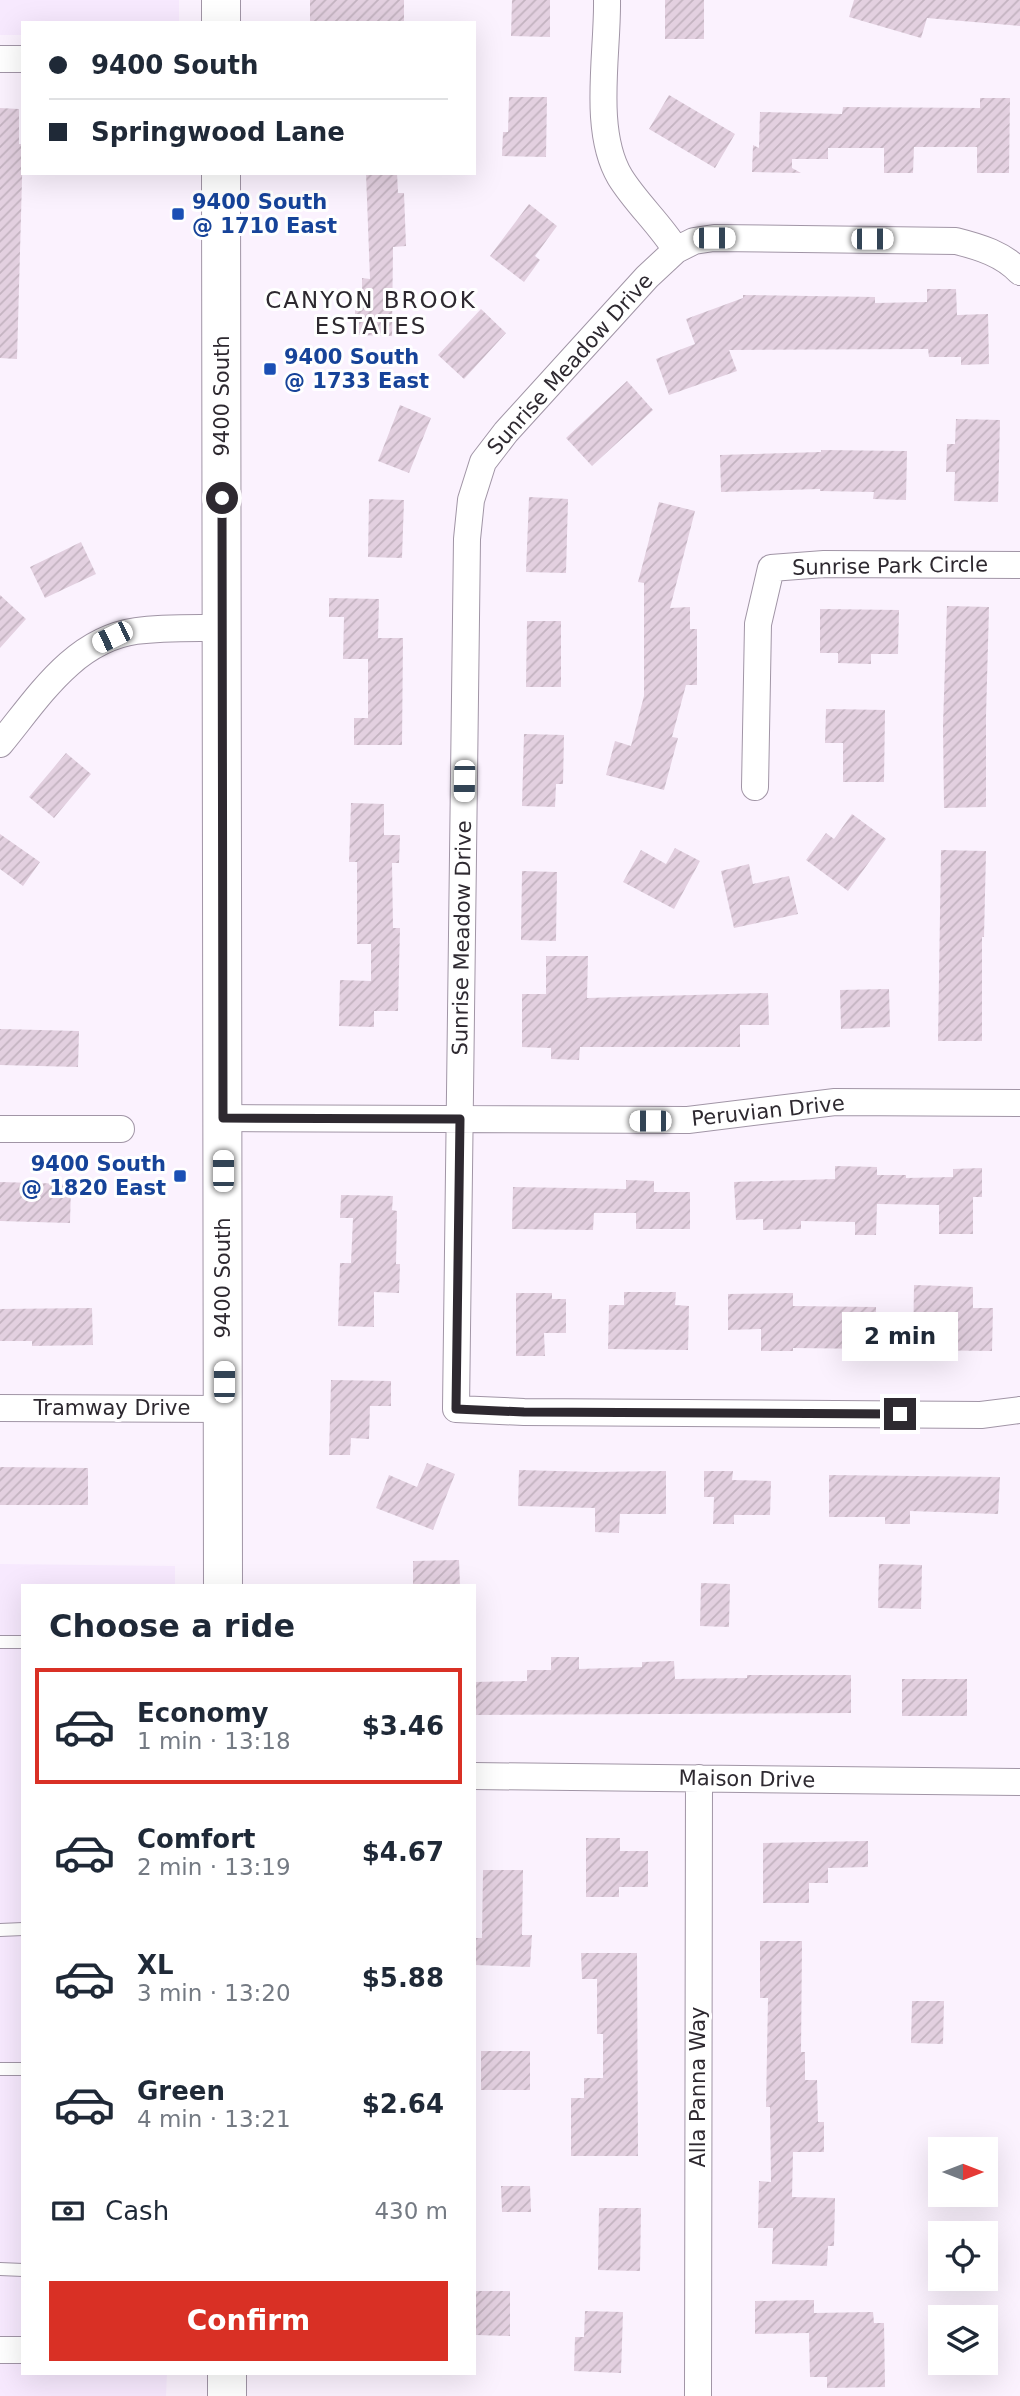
<!DOCTYPE html>
<html lang="en">
<head>
<meta charset="utf-8">
<style>
  :root { --surface:#fff; --page:#f6f6f7; --text:#1f2937; --muted:#747a83; --line:#e0e1e3; --accent:#d93025 }
  body { margin:0; font-family:"DejaVu Sans",sans-serif; background:var(--page); color:var(--text); height:100vh; display:flex; flex-direction:column; font-size:26px; white-space:nowrap }
  * { box-sizing:border-box; margin:0 }
  p { font-size:23px; color:var(--muted) }
  .icon { flex:none; width:38px; height:38px; fill:none; stroke:currentColor; stroke-width:2; stroke-linecap:round; stroke-linejoin:round }
  .map { position:relative; flex:1; overflow:hidden }
  .sheet { position:absolute; left:21px; top:1584px; width:455px; height:791px; display:flex; flex-direction:column; background:var(--surface); border-radius:0px; box-shadow:0 7px 28px #0002 }
  .sheet>* { flex:none }
  .top-card { position:absolute; left:21px; top:21px; width:455px; height:154px; border-radius:0px; box-shadow:0 7px 28px #0002; display:grid; align-content:center; height:154px; padding:0 28px; background:var(--surface) }
  .needle { width:46px; rotate:90deg }
  .controls { position:absolute; left:928px; top:2137px; display:grid; gap:14px }
  .controls a { display:grid; place-items:center; width:70px; height:70px; border-radius:0px; background:var(--surface); box-shadow:0 7px 28px #0002; font-size:35px }
  .end { position:absolute; width:32px; height:32px; margin:-16px; border:9px solid #2e2930; background:#fff; box-shadow:0 0 0 4px #fff }
  .from { border-radius:50% }
  .bubble { position:absolute; height:49px; border-radius:0px; background:var(--surface); box-shadow:0 7px 28px #0002; font-size:23px; font-weight:600; line-height:49px; text-align:center }
  .car { position:absolute; width:21px; height:42px; margin:-21px -10px; border-radius:9px; box-shadow:0 0 5px 2px #0007; background:linear-gradient(#fff 24%,#345 0 40%,#fff 0 76%,#345 0 86%,#fff 0) }
  .top-card b { display:flex; align-items:center; gap:24px; height:66px; font-size:26px }
  .top-card b+b { border-top:2px solid var(--line) }
  .top-card i { width:18px; height:18px; background:var(--text) }
  ul { padding:0; list-style:none }
  li { display:flex; align-items:center; gap:21px; height:116px; margin:0 14px 10px; padding:0 14px; border:4px solid transparent; border-radius:0px }
  li div { flex:1 }
  li b { display:block; font-size:26px }
  li em { font-style:normal; font-weight:600 }
  li.selected { border-color:var(--accent) }
  li>.icon { width:63px; height:63px; stroke-width:1.5 }
  h2 { padding:0 28px; font-size:32px; line-height:84px }
  .pay { display:flex; align-items:center; gap:18px; height:77px; padding:0 28px; font-size:26px }
  .pay p { margin-inline-start:auto }
  .button { display:flex; gap:14px; margin-top:auto; padding:14px 28px }
  .button a { flex:1; height:80px; border-radius:0px; background:var(--accent); color:#fff; font-size:28px; font-weight:600; line-height:80px; text-align:center }
  .map>svg:first-child { display:block }
  .built { fill:#f7e9fe }
  .building { fill:url(#building-hatch) }
  .lines { fill:none; stroke-linecap:round; stroke-linejoin:round }
  .service-casing { stroke:#a195a6; stroke-width:14 }
  .minor-casing { stroke:#a195a6; stroke-width:28 }
  .primary-casing { stroke:#a195a6; stroke-width:40 }
  .service { stroke:#fff; stroke-width:12 }
  .minor { stroke:#fff; stroke-width:26 }
  .primary { stroke:#fff; stroke-width:38 }
  .route { stroke:#2e2930; stroke-width:9 }
  .transit-dot { fill:#1a4fb4; stroke:#fff; stroke-width:2.5 }
  .labels { text-anchor:middle; stroke-width:6; stroke-linejoin:round; paint-order:stroke }
  .transit-label { font-size:21px; font-weight:bold; fill:#164399; stroke:#fff; text-anchor:start }
  .street-label { font-size:21px; fill:#2e2930; stroke:#fff }
  .neighbourhood-label { font-size:23px; letter-spacing:2px; fill:#2e2930; stroke:#fff }
</style>
</head>
<body>
<div class="map">
<svg width="1020" height="2396" viewBox="0 0 1020 2396">
  <defs>
    <pattern id="building-hatch" width="6" height="6" patternUnits="userSpaceOnUse" patternTransform="scale(1.75)"><rect width="6" height="6" fill="#e3d0e0"/><path d="M-1 1l2-2M0 6l6-6M5 7l2-2" fill="none" stroke="#c3b3c0"/></pattern>
  </defs>
  <rect width="100%" height="100%" fill="#fbf2fe"/>
  <path class="built" d="M 0,0 L 179,0 L 179,23 L 23,23 L 23,35 L 0,35 Z
    M 0,1564 L 175,1566 L 175,1585 L 23,1586 L 23,2373 L 167,2373 L 166,2396 L 0,2396 Z"/>
  <path class="building" d="M 310,0 L 404,0 L 404,23 L 310,23 Z
    M 512,0 L 550,0 L 550,37 L 511,36 Z
    M 665,0 L 704,0 L 704,39 L 665,39 Z
    M 854,0 L 1020,0 L 1020,26 L 927,18 L 921,38 L 849,17 Z
    M 669,95 L 735,134 L 715,168 L 649,129 Z
    M 509,97 L 547,97 L 546,157 L 502,156 L 503,132 L 508,132 Z
    M 980,98 L 1010,98 L 1009,173 L 977,173 L 977,147 L 914,147 L 913,173 L 884,173 L 884,148 L 828,148 L 828,159 L 792,159 L 792,168 L 801,173 L 752,172 L 753,145 L 759,148 L 760,112 L 842,114 L 843,107 L 980,108 Z
    M 0,108 L 19,109 L 19,144 L 23,144 L 17,359 L 0,358 Z
    M 366,173 L 397,173 L 398,193 L 404,193 L 406,246 L 393,247 L 392,336 L 355,335 L 355,300 L 362,300 L 362,278 L 370,279 Z
    M 529,204 L 557,226 L 535,256 L 540,260 L 524,282 L 490,256 Z
    M 927,289 L 956,289 L 957,315 L 988,314 L 989,364 L 961,365 L 961,357 L 929,357 L 928,349 L 729,350 L 737,371 L 669,395 L 656,359 L 695,344 L 686,319 L 743,298 L 743,295 L 875,297 L 875,303 L 927,302 Z
    M 481,309 L 506,333 L 464,379 L 438,355 Z
    M 627,381 L 653,410 L 592,466 L 566,438 Z
    M 400,405 L 431,418 L 409,473 L 378,461 Z
    M 956,419 L 1000,420 L 998,502 L 954,501 L 955,472 L 946,472 L 947,444 L 955,444 Z
    M 821,450 L 907,451 L 906,500 L 873,499 L 874,492 L 820,491 L 820,489 L 721,492 L 720,455 L 821,452 Z
    M 529,497 L 568,499 L 566,573 L 526,572 Z
    M 369,499 L 404,500 L 402,558 L 368,557 Z
    M 659,502 L 695,511 L 670,608 L 690,607 L 690,629 L 697,629 L 697,685 L 686,685 L 672,737 L 678,738 L 664,790 L 606,775 L 615,741 L 631,746 L 644,696 L 644,583 L 638,582 Z
    M 81,542 L 96,574 L 45,598 L 30,567 Z
    M 0,595 L 26,619 L 0,648 Z
    M 329,598 L 379,599 L 378,638 L 403,638 L 402,745 L 354,745 L 354,718 L 368,718 L 368,659 L 343,659 L 344,617 L 329,617 Z
    M 947,606 L 989,607 L 986,716 L 986,807 L 944,808 L 943,725 Z
    M 820,609 L 899,610 L 898,654 L 871,654 L 871,664 L 838,663 L 838,653 L 820,653 Z
    M 527,621 L 561,621 L 561,687 L 526,687 Z
    M 826,709 L 885,710 L 884,782 L 843,782 L 843,743 L 825,743 Z
    M 524,734 L 564,735 L 563,784 L 556,784 L 555,807 L 522,806 Z
    M 66,753 L 91,774 L 54,818 L 29,797 Z
    M 351,803 L 384,804 L 384,835 L 400,835 L 399,863 L 392,863 L 393,928 L 400,928 L 398,1011 L 374,1011 L 374,1027 L 339,1026 L 340,980 L 371,981 L 371,944 L 357,944 L 357,862 L 349,862 Z
    M 852,814 L 886,839 L 848,891 L 806,860 L 826,833 L 834,839 Z
    M 0,834 L 40,862 L 23,886 L 0,869 Z
    M 675,848 L 700,861 L 674,909 L 623,882 L 641,850 L 666,864 Z
    M 941,850 L 986,851 L 984,937 L 982,937 L 982,1041 L 938,1041 Z
    M 749,864 L 753,884 L 789,876 L 798,914 L 734,928 L 721,871 Z
    M 522,871 L 557,872 L 556,941 L 521,940 Z
    M 546,956 L 588,956 L 587,998 L 768,993 L 769,1025 L 740,1025 L 740,1047 L 580,1047 L 579,1060 L 551,1059 L 551,1048 L 522,1047 L 522,994 L 546,994 Z
    M 889,989 L 890,1027 L 841,1029 L 840,990 Z
    M 0,1029 L 79,1031 L 78,1067 L 0,1065 Z
    M 835,1166 L 877,1167 L 877,1175 L 906,1175 L 906,1178 L 953,1177 L 953,1169 L 982,1168 L 982,1197 L 973,1197 L 973,1234 L 939,1234 L 939,1205 L 877,1204 L 876,1235 L 855,1235 L 855,1222 L 801,1221 L 801,1229 L 763,1230 L 763,1219 L 736,1220 L 734,1182 L 835,1179 Z
    M 626,1180 L 654,1181 L 654,1192 L 690,1192 L 690,1229 L 636,1229 L 636,1213 L 594,1213 L 593,1230 L 512,1229 L 513,1187 L 626,1189 Z
    M 0,1182 L 71,1184 L 70,1223 L 0,1221 Z
    M 341,1195 L 393,1196 L 392,1210 L 397,1211 L 396,1264 L 400,1264 L 399,1293 L 374,1292 L 374,1327 L 338,1326 L 340,1263 L 351,1263 L 353,1218 L 340,1218 Z
    M 914,1285 L 973,1287 L 973,1308 L 993,1308 L 992,1351 L 913,1350 Z
    M 624,1292 L 676,1292 L 675,1305 L 689,1306 L 688,1350 L 608,1349 L 609,1305 L 624,1305 Z
    M 516,1293 L 552,1293 L 552,1299 L 566,1299 L 566,1333 L 544,1333 L 545,1356 L 516,1356 Z
    M 793,1293 L 793,1306 L 876,1307 L 876,1349 L 793,1348 L 793,1351 L 761,1351 L 761,1329 L 728,1330 L 728,1294 Z
    M 92,1308 L 93,1345 L 32,1346 L 32,1341 L 0,1341 L 0,1309 Z
    M 331,1380 L 391,1381 L 391,1406 L 370,1406 L 369,1439 L 351,1438 L 350,1455 L 329,1455 Z
    M 427,1463 L 455,1474 L 433,1530 L 376,1508 L 389,1475 L 417,1487 Z
    M 0,1467 L 88,1468 L 88,1505 L 0,1505 Z
    M 519,1470 L 595,1472 L 666,1471 L 666,1514 L 620,1514 L 619,1533 L 595,1532 L 595,1508 L 518,1506 Z
    M 704,1471 L 733,1471 L 732,1480 L 771,1481 L 770,1515 L 734,1515 L 734,1524 L 713,1524 L 714,1497 L 704,1497 Z
    M 829,1475 L 1000,1477 L 998,1514 L 910,1511 L 910,1524 L 885,1524 L 885,1517 L 829,1517 Z
    M 459,1560 L 460,1586 L 413,1586 L 413,1561 Z
    M 879,1564 L 922,1565 L 921,1609 L 878,1608 Z
    M 701,1583 L 730,1584 L 729,1627 L 700,1626 Z
    M 551,1657 L 579,1657 L 579,1669 L 642,1667 L 642,1662 L 674,1661 L 675,1679 L 747,1678 L 747,1675 L 851,1675 L 851,1713 L 474,1715 L 474,1682 L 527,1681 L 527,1670 L 551,1670 Z
    M 902,1679 L 967,1679 L 967,1716 L 902,1716 Z
    M 586,1838 L 620,1838 L 620,1851 L 648,1851 L 648,1887 L 619,1887 L 619,1897 L 586,1897 Z
    M 868,1841 L 868,1867 L 828,1868 L 828,1883 L 809,1883 L 809,1903 L 763,1903 L 763,1843 Z
    M 483,1870 L 523,1870 L 522,1935 L 532,1935 L 530,1967 L 474,1965 L 474,1938 L 482,1938 Z
    M 760,1941 L 802,1941 L 801,2052 L 805,2052 L 805,2080 L 817,2080 L 818,2122 L 824,2122 L 824,2152 L 793,2152 L 792,2197 L 835,2198 L 834,2246 L 828,2246 L 827,2266 L 772,2264 L 773,2228 L 758,2228 L 759,2181 L 771,2182 L 770,2107 L 766,2107 L 768,1998 L 760,1998 Z
    M 581,1953 L 637,1953 L 638,2156 L 571,2156 L 571,2098 L 584,2098 L 584,2078 L 603,2078 L 603,2034 L 597,2034 L 597,1979 L 582,1979 Z
    M 912,2001 L 944,2001 L 943,2044 L 911,2043 Z
    M 481,2051 L 530,2051 L 530,2090 L 481,2090 Z
    M 501,2186 L 530,2186 L 531,2212 L 502,2212 Z
    M 599,2208 L 641,2208 L 640,2271 L 598,2270 Z
    M 476,2291 L 510,2291 L 510,2336 L 476,2335 Z
    M 814,2300 L 814,2313 L 873,2312 L 874,2323 L 884,2323 L 885,2387 L 827,2388 L 827,2377 L 810,2377 L 809,2333 L 755,2334 L 755,2301 Z
    M 585,2311 L 623,2312 L 621,2373 L 574,2371 L 575,2337 L 584,2337 Z"/>
  <g class="lines">
    <g class="service-casing">
      <path id="service" d="M 0,1642 L 23,1642
        M 0,1930 L 23,1929
        M 0,2069 L 23,2069
        M 0,2269 L 23,2270"/>
    </g>
    <g class="minor-casing">
      <path id="minor" d="M 607,0 C 608,53 592,130 620,177 C 636,203 660,224 676,250
        M 0,59 L 23,59
        M 1020,272 C 1003,254 980,247 956,241 L 714,238 L 694,241 L 676,250 L 647,277 L 506,432 L 483,462 L 471,500 L 467,539 L 456,1409 L 524,1412 L 981,1415 L 1020,1410
        M 0,744 C 38,698 73,640 136,631 C 164,627 194,628 222,628
        M 755,787 L 758,624 L 771,568 L 824,564 L 1020,565
        M 223,1118 L 688,1120 L 835,1102 L 1020,1103
        M 0,1129 L 121,1129
        M 0,1408 L 224,1409
        M 474,1776 L 1020,1782
        M 0,2350 L 23,2350
        M 698,2396 L 699,1778"/>
    </g>
    <g class="primary-casing">
      <path id="primary" d="M 221,0 L 221,23
        M 221,173 L 223,1586
        M 227,2396 L 227,2373"/>
    </g>
    <use href="#service" class="service"/>
    <use href="#minor" class="minor"/>
    <use href="#primary" class="primary"/>
  </g>
  <g class="lines">
    <path class="route" d="M 222,498 L 223,1118 L 460,1119 L 456,1409 L 524,1412 L 900,1414"/>
  </g>
  <g class="transit-dot">
    <rect x="171" y="207" width="14" height="14" rx="3.5"/>
    <rect x="263" y="362" width="14" height="14" rx="3.5"/>
    <rect x="173" y="1169" width="14" height="14" rx="3.5"/>
  </g>
  <g class="labels">
    <g class="transit-label">
      <text x="192" y="209">9400 South<tspan x="192" dy="24">@ 1710 East</tspan></text>
      <text x="284" y="364">9400 South<tspan x="284" dy="24">@ 1733 East</tspan></text>
      <text x="166" y="1171" text-anchor="end">9400 South<tspan x="166" dy="24">@ 1820 East</tspan></text>
    </g>
    <g class="street-label">
      <text transform="translate(570 364) rotate(-48)" y="7">Sunrise Meadow Drive</text>
      <text transform="translate(222 396) rotate(-90)" y="7">9400 South</text>
      <text transform="translate(890 566) rotate(-1)" y="7">Sunrise Park Circle</text>
      <text transform="translate(462 938) rotate(-89)" y="7">Sunrise Meadow Drive</text>
      <text transform="translate(768 1111) rotate(-6)" y="7">Peruvian Drive</text>
      <text transform="translate(223 1278) rotate(-90)" y="7">9400 South</text>
      <text x="112" y="1415">Tramway Drive</text>
      <text transform="translate(747 1779) rotate(1)" y="7">Maison Drive</text>
      <text transform="translate(698 2087) rotate(-90)" y="7">Alla Panna Way</text>
    </g>
    <g class="neighbourhood-label">
      <text x="371" y="308">CANYON BROOK<tspan x="371" dy="26">ESTATES</tspan></text>
    </g>
  </g>
</svg>
<div class="controls">
<a><svg class="needle" viewBox="-14 -14 28 28"><path d="M0-13l5 13h-10z" fill="#e53935"/><path d="M0 13l5-13h-10z" fill="#747a83"/></svg></a>
<a><svg class="icon" aria-label="locate" viewBox="0 0 24 24"><circle cx="12" cy="12" r="6"/><path d="M12 2v4M12 18v4M2 12h4M18 12h4"/></svg></a>
<a><svg class="icon" aria-label="layers" viewBox="0 0 24 24"><path d="M12 4l9 5-9 5-9-5zM3 14l9 5 9-5"/></svg></a>
</div>
<i class="end from" style="left:222px;top:498px"></i>
<i class="end" style="left:900px;top:1414px"></i>
<div class="bubble" style="left:842px;top:1312px;width:116px">2 min</div>
<i class="car" style="left:714px;top:238px;rotate:90deg"></i>
<i class="car" style="left:872px;top:239px;rotate:90deg"></i>
<i class="car" style="left:112px;top:637px;rotate:244deg"></i>
<i class="car" style="left:464px;top:781px;rotate:181deg"></i>
<i class="car" style="left:650px;top:1121px;rotate:270deg"></i>
<i class="car" style="left:223px;top:1171px;rotate:0deg"></i>
<i class="car" style="left:224px;top:1382px;rotate:0deg"></i>
<div class="top-card">
<b><i class="from"></i>9400 South</b>
<b><i></i>Springwood Lane</b>
</div>
<section class="sheet">
<h2>Choose a ride</h2>
<ul>
<li class="selected"><svg class="icon" aria-label="car" viewBox="0 0 24 24"><path d="M5 17H2v-5l4-1 3-4h7l3 4 3 1v5h-3M9 17h6M6 11h13"/><circle cx="7" cy="17" r="2"/><circle cx="17" cy="17" r="2"/></svg><div><b>Economy</b><p>1 min · 13:18</p></div><em>$3.46</em></li>
<li><svg class="icon" aria-label="car" viewBox="0 0 24 24"><path d="M5 17H2v-5l4-1 3-4h7l3 4 3 1v5h-3M9 17h6M6 11h13"/><circle cx="7" cy="17" r="2"/><circle cx="17" cy="17" r="2"/></svg><div><b>Comfort</b><p>2 min · 13:19</p></div><em>$4.67</em></li>
<li><svg class="icon" aria-label="car" viewBox="0 0 24 24"><path d="M5 17H2v-5l4-1 3-4h7l3 4 3 1v5h-3M9 17h6M6 11h13"/><circle cx="7" cy="17" r="2"/><circle cx="17" cy="17" r="2"/></svg><div><b>XL</b><p>3 min · 13:20</p></div><em>$5.88</em></li>
<li><svg class="icon" aria-label="car" viewBox="0 0 24 24"><path d="M5 17H2v-5l4-1 3-4h7l3 4 3 1v5h-3M9 17h6M6 11h13"/><circle cx="7" cy="17" r="2"/><circle cx="17" cy="17" r="2"/></svg><div><b>Green</b><p>4 min · 13:21</p></div><em>$2.64</em></li>
</ul>
<div class="pay"><svg class="icon" aria-label="cash" viewBox="0 0 24 24"><path d="M3 7h18v10H3z"/><circle cx="12" cy="12" r="2"/></svg>Cash<p>430 m</p></div>
<div class="button"><a>Confirm</a></div>
</section>
</div>
</body>
</html>
